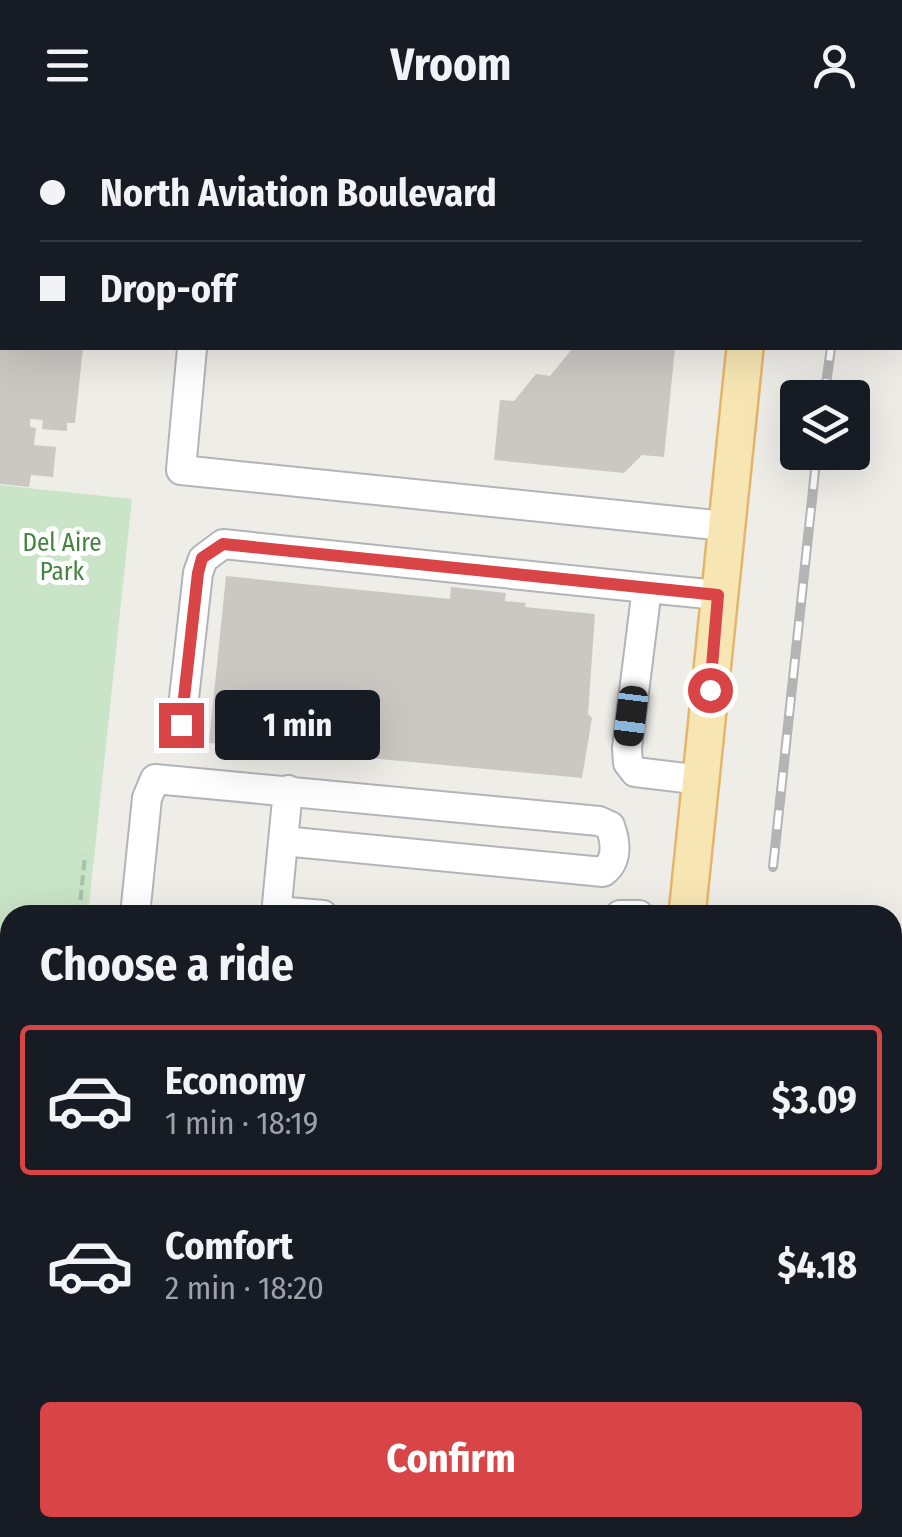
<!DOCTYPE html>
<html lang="en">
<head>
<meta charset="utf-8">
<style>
  :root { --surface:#171b24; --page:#20242c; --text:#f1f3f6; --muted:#9ea1a6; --line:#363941; --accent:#d94447 }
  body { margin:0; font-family:"Fira Sans Condensed",sans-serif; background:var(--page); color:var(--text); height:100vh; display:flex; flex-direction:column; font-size:38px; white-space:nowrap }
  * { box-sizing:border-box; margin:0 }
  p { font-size:32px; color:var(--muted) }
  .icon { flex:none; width:55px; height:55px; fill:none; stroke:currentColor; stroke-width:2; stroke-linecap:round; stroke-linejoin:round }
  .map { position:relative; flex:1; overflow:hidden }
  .sheet { position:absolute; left:0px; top:775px; width:902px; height:632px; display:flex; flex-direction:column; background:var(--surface); border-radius:30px 30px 0 0; box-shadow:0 10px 40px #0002 }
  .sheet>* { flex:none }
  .banner { position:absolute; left:0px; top:0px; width:902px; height:220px; box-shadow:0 10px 40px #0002; display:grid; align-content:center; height:220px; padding:0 40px; background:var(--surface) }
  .buttons { position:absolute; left:780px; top:250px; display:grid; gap:20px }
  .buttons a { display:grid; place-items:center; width:90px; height:90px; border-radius:10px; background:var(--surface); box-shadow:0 10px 40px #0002; font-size:50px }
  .end { position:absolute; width:45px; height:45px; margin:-22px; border:12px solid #d94447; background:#fff; box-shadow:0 0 0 5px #fff }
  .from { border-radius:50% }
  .bubble { position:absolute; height:70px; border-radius:10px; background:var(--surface); box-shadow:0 10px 40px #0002; font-size:32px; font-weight:700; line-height:70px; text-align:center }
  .car { position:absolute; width:30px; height:60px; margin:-30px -15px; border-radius:12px; box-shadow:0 0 8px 2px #0007; background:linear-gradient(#222 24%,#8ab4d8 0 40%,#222 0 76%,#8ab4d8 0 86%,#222 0) }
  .banner b { display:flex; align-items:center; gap:35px; height:95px; font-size:38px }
  .banner b+b { border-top:2px solid var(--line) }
  .banner i { width:25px; height:25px; background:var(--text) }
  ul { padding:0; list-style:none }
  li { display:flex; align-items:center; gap:30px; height:150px; margin:0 20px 15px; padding:0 20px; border:5px solid transparent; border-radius:10px }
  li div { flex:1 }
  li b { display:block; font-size:38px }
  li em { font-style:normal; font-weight:700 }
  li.selected { border-color:var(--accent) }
  li>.icon { width:90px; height:90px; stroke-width:1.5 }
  h2 { padding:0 40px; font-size:45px; line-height:120px }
  .button { display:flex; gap:20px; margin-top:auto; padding:20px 40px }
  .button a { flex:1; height:115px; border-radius:10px; background:var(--accent); color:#fff; font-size:40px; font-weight:700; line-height:115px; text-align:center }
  header { display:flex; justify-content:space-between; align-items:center; height:130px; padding:0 40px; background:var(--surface); font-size:45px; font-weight:700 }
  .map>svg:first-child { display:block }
  .education { fill:#e2ded9 }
  .green { fill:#cae4c7 }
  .building { fill:#cbc8c4 }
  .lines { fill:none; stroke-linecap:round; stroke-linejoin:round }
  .minor-casing { stroke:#b2b5b8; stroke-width:32 }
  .major-casing { stroke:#e4b66b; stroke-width:40 }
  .path { stroke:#a0c5a7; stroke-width:4; stroke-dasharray:10 5; stroke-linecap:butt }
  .minor { stroke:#fff; stroke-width:28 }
  .major { stroke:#f7e6b4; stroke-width:35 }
  .rail-casing { stroke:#b3b4b4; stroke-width:10 }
  .rail { stroke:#fff; stroke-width:6; stroke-dasharray:19; stroke-linecap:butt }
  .route { stroke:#d94447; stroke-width:12 }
  .labels { text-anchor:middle; stroke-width:10; stroke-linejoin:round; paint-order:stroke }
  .park-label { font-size:25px; fill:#43853f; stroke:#fff }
</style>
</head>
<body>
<header><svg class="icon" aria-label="menu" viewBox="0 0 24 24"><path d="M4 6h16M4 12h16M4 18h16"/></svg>Vroom<svg class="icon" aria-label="person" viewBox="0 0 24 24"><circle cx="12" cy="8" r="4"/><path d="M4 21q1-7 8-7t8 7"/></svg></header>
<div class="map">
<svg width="902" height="1407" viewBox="0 0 902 1407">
  <rect width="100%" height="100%" fill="#efede8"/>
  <path class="education" d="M 0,833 L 10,835 L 10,1398 L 25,1398 L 24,1407 L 0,1407 Z"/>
  <path class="green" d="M 0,355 L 132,369 L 88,785 L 10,785 L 10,834 L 0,833 Z"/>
  <path class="building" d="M 0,218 L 83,218 L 75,293 L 67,293 L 67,301 L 42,299 L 43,290 L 30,289 L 30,297 L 36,298 L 34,315 L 56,317 L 53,347 L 31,345 L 29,357 L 0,354 Z
    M 675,218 L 664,327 L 642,325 L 624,343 L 494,330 L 500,270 L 514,271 L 536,244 L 550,246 L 572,219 Z
    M 226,446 L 450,469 L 451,457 L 506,463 L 505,471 L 526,473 L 525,477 L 595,484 L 588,584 L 592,588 L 582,648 L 209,613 Z
    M 396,1398 L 476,1398 L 475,1407 L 395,1407 Z"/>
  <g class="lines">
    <g class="minor-casing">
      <path id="minor" d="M 192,218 L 181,340 L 725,396
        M 181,595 L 198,443 L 203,429 L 223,414 L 647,458
        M 702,650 L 635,642 L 628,633 L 627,618 L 647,458 L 718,465
        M 283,711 L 288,660
        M 277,781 L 323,785
        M 135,785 L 147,668 L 155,649 L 599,691 L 610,696 C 616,712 618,731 603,742 L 283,711 L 276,785
        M 620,785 L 639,785
        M 73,1398 L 81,1406 L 94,1407
        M 544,1407 L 545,1398
        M 892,1407 L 902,1309"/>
    </g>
    <g class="major-casing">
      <path id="major" d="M 793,2 L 793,0
        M 0,17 L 2,18
        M 0,70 L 2,70
        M 900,111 L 902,111
        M 900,171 L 902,171
        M 687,785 L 745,218
        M 625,1407 L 626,1398"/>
    </g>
    <path class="path" d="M 79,785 L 85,725
      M 0,815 L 10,816"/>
    <use href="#minor" class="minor"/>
    <use href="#major" class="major"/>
    <g class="rail-casing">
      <path id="rail" d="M 875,2 L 876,0
        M 824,268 L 831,218
        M 773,737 L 817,322"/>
    </g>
    <use href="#rail" class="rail"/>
  </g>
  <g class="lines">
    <path class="route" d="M 181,595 L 198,443 L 202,428 L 223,414 L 718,465 L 710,560"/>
  </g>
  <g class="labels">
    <g class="park-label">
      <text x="62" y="421">Del Aire<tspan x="62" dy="29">Park</tspan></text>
    </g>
  </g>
</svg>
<div class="buttons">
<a><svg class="icon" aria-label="layers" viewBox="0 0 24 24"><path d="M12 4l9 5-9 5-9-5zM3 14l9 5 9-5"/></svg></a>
</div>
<i class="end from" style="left:710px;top:560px"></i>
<i class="end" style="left:181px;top:595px"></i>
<div class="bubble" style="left:215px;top:560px;width:165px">1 min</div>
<i class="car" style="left:631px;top:586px;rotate:187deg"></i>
<div class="banner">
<b><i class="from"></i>North Aviation Boulevard</b>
<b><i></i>Drop-off</b>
</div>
<section class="sheet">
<h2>Choose a ride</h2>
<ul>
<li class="selected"><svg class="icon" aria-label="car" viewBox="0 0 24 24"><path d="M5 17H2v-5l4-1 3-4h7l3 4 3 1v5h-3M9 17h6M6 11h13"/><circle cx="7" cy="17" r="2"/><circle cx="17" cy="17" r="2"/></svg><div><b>Economy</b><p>1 min · 18:19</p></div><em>$3.09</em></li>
<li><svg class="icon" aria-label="car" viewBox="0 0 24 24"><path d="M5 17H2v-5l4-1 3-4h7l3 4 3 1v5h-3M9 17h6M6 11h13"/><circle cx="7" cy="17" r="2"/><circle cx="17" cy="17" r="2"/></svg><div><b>Comfort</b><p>2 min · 18:20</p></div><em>$4.18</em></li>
</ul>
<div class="button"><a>Confirm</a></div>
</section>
</div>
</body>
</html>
